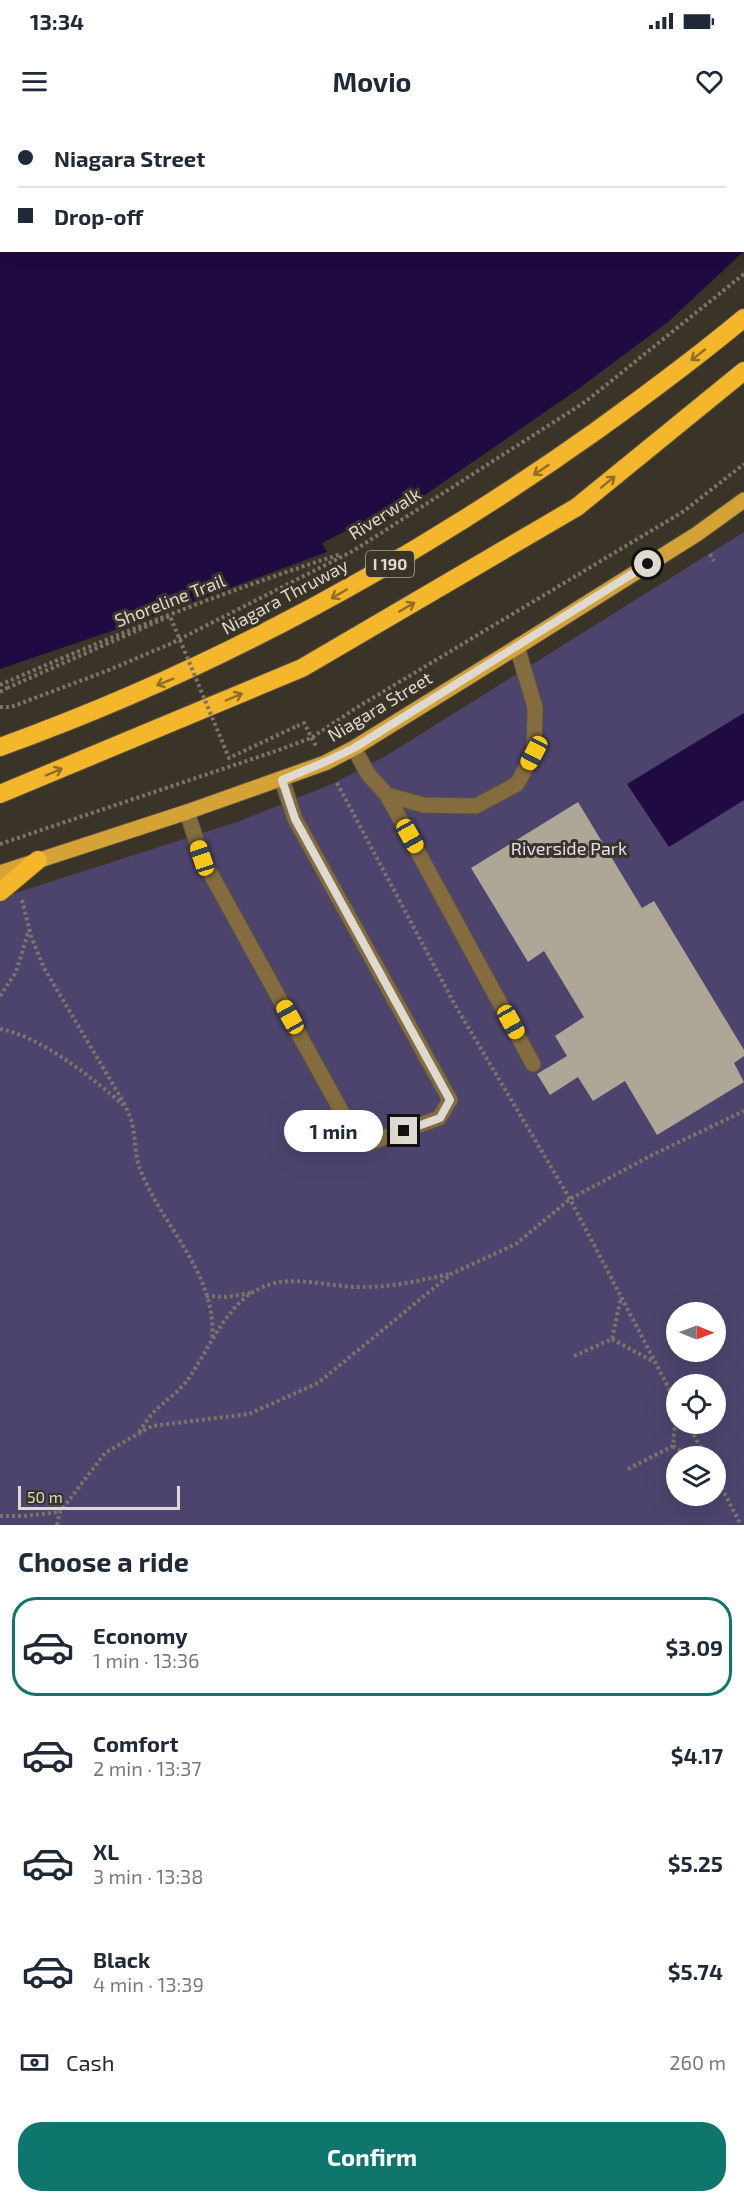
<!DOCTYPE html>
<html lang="en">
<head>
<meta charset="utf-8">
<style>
  :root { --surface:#fff; --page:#f2f2f3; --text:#1f2937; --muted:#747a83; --line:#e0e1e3; --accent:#0f766e }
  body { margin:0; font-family:"Exo 2",sans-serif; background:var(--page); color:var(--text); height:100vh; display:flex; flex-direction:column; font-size:22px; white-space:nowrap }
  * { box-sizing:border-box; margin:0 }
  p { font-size:20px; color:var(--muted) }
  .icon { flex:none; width:33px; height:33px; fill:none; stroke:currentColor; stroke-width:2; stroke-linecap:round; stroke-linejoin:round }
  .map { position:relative; height:1405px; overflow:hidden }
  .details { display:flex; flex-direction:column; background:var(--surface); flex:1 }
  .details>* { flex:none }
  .banner { position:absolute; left:0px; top:0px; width:744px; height:132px; box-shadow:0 6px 24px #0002; display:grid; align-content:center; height:132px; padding:0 18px; background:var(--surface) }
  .needle { width:39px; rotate:91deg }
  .tools { position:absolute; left:666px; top:1182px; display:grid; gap:12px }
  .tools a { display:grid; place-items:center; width:60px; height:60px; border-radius:50%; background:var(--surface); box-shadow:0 6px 24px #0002; font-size:30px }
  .scale { position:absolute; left:18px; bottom:15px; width:162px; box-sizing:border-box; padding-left:6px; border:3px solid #dedad2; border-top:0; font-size:16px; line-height:21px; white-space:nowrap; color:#dedad2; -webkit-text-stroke:4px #3a3327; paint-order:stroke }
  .end { position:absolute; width:27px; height:27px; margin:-14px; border:8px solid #dedad2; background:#111; box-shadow:0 0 0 3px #111 }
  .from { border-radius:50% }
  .bubble { position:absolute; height:42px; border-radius:21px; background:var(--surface); box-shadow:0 6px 24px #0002; font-size:20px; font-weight:700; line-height:42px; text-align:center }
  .car { position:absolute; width:18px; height:36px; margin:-18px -9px; border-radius:8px; box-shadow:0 0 4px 2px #0007; background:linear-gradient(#f5c518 24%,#345 0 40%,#f5c518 0 76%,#345 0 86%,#f5c518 0) }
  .banner b { display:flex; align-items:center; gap:21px; height:57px; font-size:22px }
  .banner b+b { border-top:2px solid var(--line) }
  .banner i { width:15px; height:15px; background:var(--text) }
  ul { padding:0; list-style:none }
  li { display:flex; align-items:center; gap:18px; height:99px; margin:0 12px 9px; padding:0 6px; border:3px solid transparent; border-radius:24px }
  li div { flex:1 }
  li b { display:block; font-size:22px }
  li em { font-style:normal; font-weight:700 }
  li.active { border-color:var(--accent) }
  li>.icon { width:54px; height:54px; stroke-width:1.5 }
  h2 { padding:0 18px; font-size:27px; line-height:72px }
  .pay { display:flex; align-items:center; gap:15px; height:66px; padding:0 18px; font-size:22px }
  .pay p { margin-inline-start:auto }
  .action { display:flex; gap:12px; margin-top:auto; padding:12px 18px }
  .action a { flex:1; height:69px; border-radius:24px; background:var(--accent); color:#fff; font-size:24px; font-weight:700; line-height:69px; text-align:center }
  .status { display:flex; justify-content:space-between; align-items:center; height:42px; padding:0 30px; background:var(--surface); direction:ltr }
  .status svg { height:16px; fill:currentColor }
  header { display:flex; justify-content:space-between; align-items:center; height:78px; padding:0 18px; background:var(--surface); font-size:27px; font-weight:700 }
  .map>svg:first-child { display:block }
  .green { fill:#4d446d; fill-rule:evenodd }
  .water { fill:#1f0a42; fill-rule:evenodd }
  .building { fill:#aea697 }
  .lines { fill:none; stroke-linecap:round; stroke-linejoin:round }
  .minor-casing { stroke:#585146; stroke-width:17 }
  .major-casing { stroke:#585146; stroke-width:17 }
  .highway-casing { stroke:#585146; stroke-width:20 }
  .path { stroke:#7a7469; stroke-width:4; stroke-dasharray:3 3; stroke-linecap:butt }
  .minor { stroke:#846c3e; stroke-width:15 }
  .major { stroke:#d4a235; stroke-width:15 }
  .highway { stroke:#f4b62a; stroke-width:18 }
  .path-bridge { stroke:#7a7469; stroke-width:4; stroke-dasharray:3 3; stroke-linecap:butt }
  .oneway { stroke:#8e6e28 }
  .route { stroke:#dedad2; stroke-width:8 }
  .labels { text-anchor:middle; stroke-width:6; stroke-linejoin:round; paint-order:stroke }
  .shield { fill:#3a3327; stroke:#ada89f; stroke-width:1.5 }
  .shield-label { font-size:16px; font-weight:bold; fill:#dedad2 }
  .street-label { font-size:18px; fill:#dedad2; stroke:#3a3327 }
  .park-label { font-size:18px; fill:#e3e0f3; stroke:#3a3327 }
</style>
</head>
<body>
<div class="status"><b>13:34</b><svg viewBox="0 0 49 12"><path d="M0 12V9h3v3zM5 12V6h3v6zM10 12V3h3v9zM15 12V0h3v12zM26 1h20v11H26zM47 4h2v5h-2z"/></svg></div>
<header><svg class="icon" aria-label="menu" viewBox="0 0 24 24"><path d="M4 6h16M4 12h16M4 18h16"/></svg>Movio<svg class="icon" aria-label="heart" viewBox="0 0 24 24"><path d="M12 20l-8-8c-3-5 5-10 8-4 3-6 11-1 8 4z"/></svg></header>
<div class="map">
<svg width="744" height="1405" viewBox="0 0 744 1405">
  <rect width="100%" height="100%" fill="#3a3327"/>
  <path class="green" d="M 744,412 L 744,1405 L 0,1405 L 0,778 L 240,701 L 332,664 L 384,637 ZM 676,1192 L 716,1192 L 716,1232 L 676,1232 ZM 676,1264 L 716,1264 L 716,1304 L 676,1304 ZM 676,1336 L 716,1336 L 716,1376 L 676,1376 Z"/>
  <path class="water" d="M 0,0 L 744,0 L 744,131 L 668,202 L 574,272 L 374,410 L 367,400 L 322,423 L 327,432 L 138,502 L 0,549 ZM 2,2 L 742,2 L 742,130 L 2,130 Z
    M 744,593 L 744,680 L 669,727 L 627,664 Z"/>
  <path class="building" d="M 578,682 L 642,788 L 654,781 L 744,930 L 744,936 L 734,943 L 744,962 L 657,1015 L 625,961 L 593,981 L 578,957 L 550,975 L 537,954 L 567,936 L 555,916 L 584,897 L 544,831 L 528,842 L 471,748 Z"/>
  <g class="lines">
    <g class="minor-casing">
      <path id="minor" d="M 354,628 L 368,654 L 387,675 L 424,685 L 476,686 L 517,664 L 534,633 L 535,587 L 517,527
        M 387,675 L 533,944
        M 187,692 L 202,738 L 355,1016 L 369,1023 L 439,998 L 450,980 L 295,699 L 282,660"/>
    </g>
    <g class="major-casing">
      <path id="major" d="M 0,753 L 187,692 L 325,643 L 354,628 L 517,527 L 697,414 L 744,380"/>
    </g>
    <g class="highway-casing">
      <path id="highway" d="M 0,627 C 214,550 410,443 596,311 C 646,275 696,238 744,198
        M 0,674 L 302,548 L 577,387 L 744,251
        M 0,772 L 38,740"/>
    </g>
    <path class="path" d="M 710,434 L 714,441
      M 0,565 C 111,516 225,471 341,434
      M 0,572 L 7,568
      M 0,587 L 11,587 L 109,550 L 170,524 L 353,431 L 585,282 L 744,154
      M 297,606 L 304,603 L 316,626
      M 337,663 L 455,885 L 570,1079 L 676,1282
      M 0,724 L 276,631 L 311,618 L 356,588 L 684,391 L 744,344
      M 22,780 L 31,816 L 44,848 L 121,978 C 125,985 128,992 131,999 C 136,1015 134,1034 140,1049 C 162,1107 218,1154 212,1220
      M 0,876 L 16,852 L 29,810
      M 0,909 C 40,916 93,958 123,985
      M 206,1176 L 227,1177 L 251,1173
      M 612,1219 L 656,1243
      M 574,1236 L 612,1219 L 621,1177
      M 688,1304 L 705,1336
      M 139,1312 C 144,1305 149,1296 156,1290 C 166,1280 177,1273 186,1262 C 210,1230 226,1179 268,1165 C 296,1155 333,1168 364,1167 C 393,1167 422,1160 450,1154
      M 673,1326 L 689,1336
      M 628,1349 L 673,1326 L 676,1292
      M 716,1357 L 741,1405
      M 0,1396 L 24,1396 L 60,1392
      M 57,1405 L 60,1392 L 105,1333 L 152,1306 L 249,1294 L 318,1263 L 451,1154 L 516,1124 L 570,1079 L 652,1035 L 744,991"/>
    <use href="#minor" class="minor"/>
    <use href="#major" class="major"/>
    <use href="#highway" class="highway"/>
    <path class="path-bridge" d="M 7,568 L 170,496 L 229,638 L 297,606"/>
  </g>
  <defs><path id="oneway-shaft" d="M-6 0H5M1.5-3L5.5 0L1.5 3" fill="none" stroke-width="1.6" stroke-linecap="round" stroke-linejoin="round" transform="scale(1.5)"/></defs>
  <g class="oneway">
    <use href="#oneway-shaft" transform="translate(698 235) rotate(142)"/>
    <use href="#oneway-shaft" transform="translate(541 350) rotate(146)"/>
    <use href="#oneway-shaft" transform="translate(608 362) rotate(-39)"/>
    <use href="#oneway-shaft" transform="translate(339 474) rotate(150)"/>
    <use href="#oneway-shaft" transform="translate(407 487) rotate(-30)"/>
    <use href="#oneway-shaft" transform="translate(165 562) rotate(158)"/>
    <use href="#oneway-shaft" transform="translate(234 577) rotate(-23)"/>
    <use href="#oneway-shaft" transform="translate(54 652) rotate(-23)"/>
  </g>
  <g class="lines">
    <path class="route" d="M 404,1011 L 440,998 L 450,980 L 295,699 L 282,660 L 325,642 L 354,628 L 648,444"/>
  </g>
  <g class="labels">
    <rect class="shield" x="366" y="431" width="48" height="26" rx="4.5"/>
    <g class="shield-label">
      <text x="390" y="450">I 190</text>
    </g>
    <g class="street-label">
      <text transform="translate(385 394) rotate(-32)" y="6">Riverwalk</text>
      <text transform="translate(285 477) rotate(-28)" y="6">Niagara Thruway</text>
      <text transform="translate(170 481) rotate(-21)" y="6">Shoreline Trail</text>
      <text transform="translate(380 587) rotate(-31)" y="6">Niagara Street</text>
    </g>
    <g class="park-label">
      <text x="569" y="735">Riverside Park</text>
    </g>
  </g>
</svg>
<div class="tools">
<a><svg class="needle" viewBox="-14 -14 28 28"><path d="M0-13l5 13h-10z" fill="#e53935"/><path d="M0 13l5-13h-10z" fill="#747a83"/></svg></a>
<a><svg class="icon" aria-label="locate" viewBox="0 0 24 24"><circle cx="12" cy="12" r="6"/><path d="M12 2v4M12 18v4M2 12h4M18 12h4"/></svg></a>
<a><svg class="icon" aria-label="layers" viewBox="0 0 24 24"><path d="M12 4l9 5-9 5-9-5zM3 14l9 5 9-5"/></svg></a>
</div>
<div class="scale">50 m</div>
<i class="end from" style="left:648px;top:444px"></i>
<i class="end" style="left:404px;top:1011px"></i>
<div class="bubble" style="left:284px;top:990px;width:99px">1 min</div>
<i class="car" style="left:534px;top:633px;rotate:208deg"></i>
<i class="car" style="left:410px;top:716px;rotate:151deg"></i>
<i class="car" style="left:202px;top:738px;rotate:342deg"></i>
<i class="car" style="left:290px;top:897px;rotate:331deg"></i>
<i class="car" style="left:511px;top:902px;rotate:151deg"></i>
<div class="banner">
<b><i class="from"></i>Niagara Street</b>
<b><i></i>Drop-off</b>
</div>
</div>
<section class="details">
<h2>Choose a ride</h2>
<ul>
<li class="active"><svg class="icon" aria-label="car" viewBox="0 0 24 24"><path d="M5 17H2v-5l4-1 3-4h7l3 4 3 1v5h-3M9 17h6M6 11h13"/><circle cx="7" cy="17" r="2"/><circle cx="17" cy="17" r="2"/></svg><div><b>Economy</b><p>1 min · 13:36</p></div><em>$3.09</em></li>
<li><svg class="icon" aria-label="car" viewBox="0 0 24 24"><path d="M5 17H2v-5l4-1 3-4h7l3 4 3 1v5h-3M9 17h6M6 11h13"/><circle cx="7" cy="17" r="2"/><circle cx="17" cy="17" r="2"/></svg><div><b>Comfort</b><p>2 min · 13:37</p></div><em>$4.17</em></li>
<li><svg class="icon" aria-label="car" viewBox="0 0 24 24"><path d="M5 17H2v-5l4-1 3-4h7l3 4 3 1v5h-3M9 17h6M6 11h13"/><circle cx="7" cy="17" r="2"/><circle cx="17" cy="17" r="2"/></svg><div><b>XL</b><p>3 min · 13:38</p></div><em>$5.25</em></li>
<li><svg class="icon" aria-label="car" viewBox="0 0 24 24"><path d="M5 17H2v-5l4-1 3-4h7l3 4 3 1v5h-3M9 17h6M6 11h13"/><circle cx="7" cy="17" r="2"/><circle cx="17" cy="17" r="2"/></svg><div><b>Black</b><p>4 min · 13:39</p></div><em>$5.74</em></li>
</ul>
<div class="pay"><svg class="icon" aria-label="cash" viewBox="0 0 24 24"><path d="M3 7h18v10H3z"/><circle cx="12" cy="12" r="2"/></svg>Cash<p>260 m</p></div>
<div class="action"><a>Confirm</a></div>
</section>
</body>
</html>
